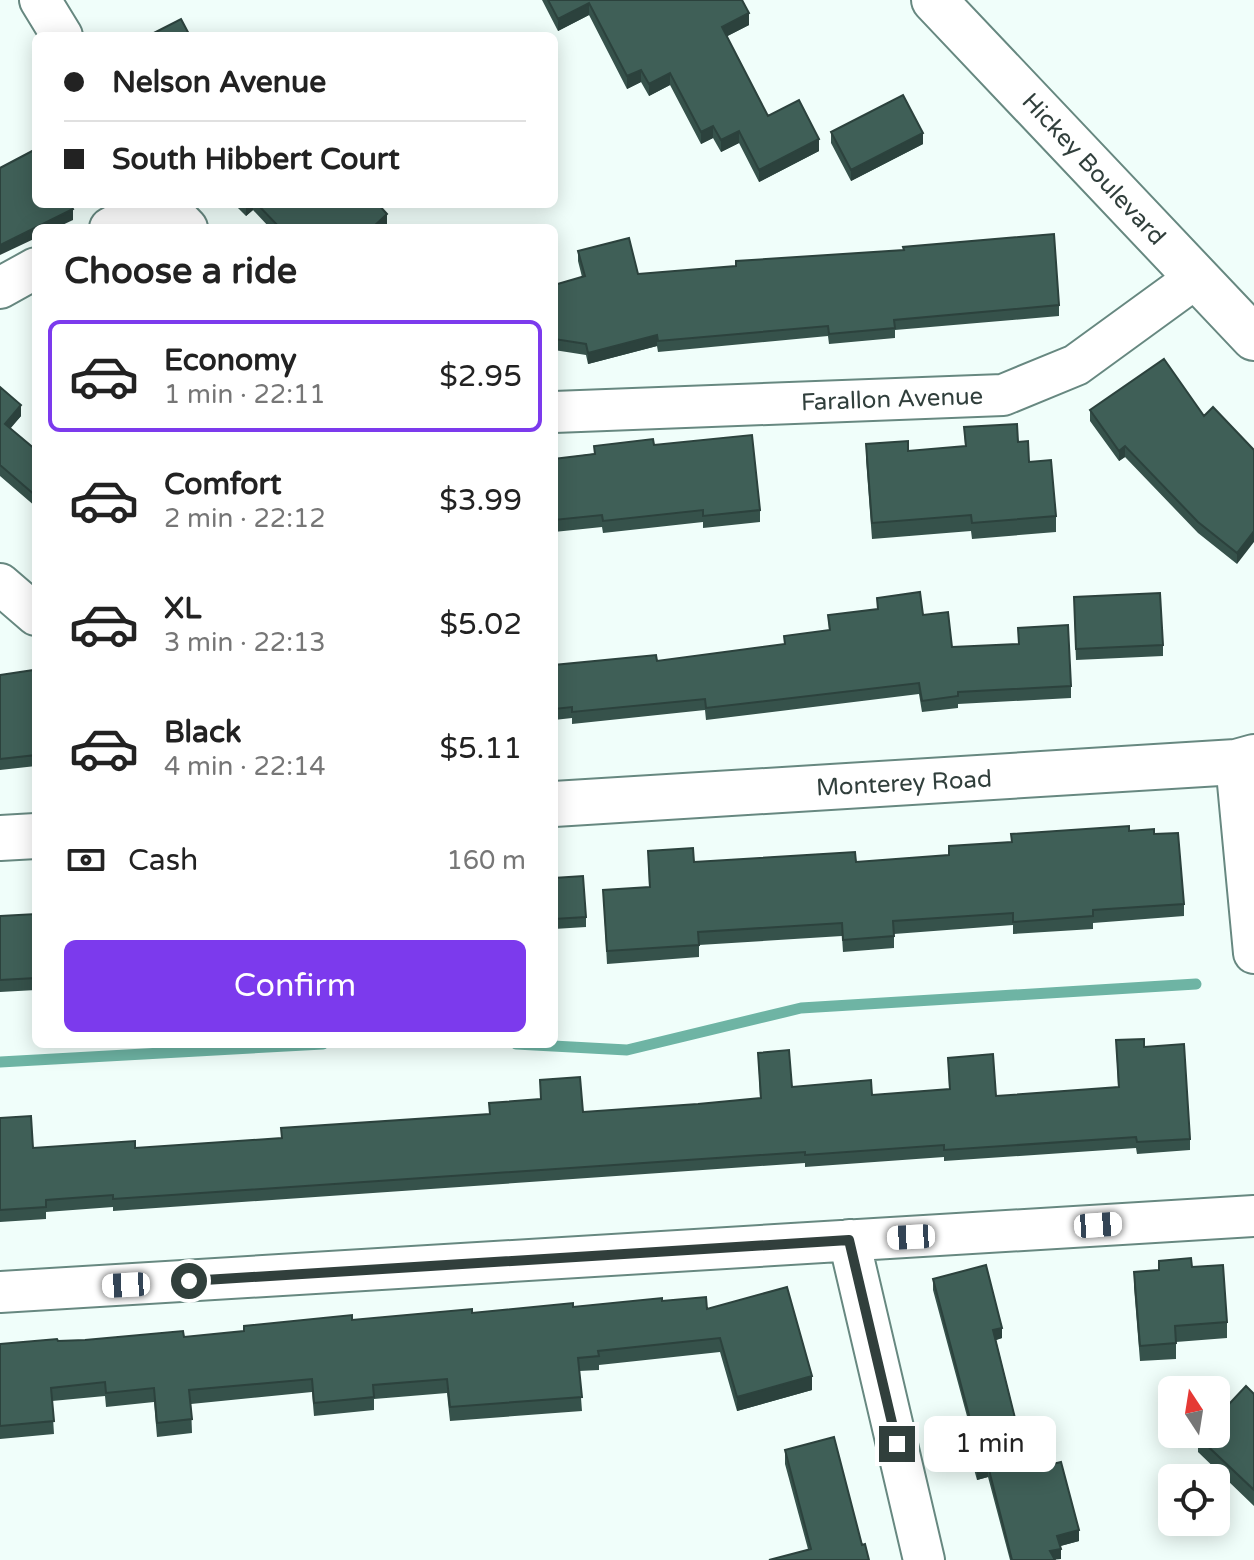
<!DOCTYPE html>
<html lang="en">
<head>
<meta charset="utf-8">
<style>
  :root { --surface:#fff; --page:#f6f6f6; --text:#222; --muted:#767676; --line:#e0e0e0; --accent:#7c3aed }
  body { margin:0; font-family:"Varela Round",sans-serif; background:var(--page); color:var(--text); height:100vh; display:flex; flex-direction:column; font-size:30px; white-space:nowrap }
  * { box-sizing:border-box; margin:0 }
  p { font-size:26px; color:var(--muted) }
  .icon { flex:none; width:44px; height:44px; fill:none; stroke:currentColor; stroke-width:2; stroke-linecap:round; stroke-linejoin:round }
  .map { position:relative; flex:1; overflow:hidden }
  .details { position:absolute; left:32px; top:224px; width:526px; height:824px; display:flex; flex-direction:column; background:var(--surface); border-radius:12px; box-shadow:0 4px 20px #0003 }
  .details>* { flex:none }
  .top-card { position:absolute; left:32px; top:32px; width:526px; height:176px; border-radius:12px; box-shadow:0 4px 20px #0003; display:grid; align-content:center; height:176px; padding:0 32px; background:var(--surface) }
  .needle { width:52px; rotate:348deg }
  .buttons { position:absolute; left:1158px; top:1376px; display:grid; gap:16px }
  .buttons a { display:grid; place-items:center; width:72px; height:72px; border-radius:12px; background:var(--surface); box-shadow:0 4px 20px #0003; font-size:40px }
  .end { position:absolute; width:36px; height:36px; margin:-18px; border:10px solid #313f3c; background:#fff; box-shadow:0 0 0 4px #fff }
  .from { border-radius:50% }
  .bubble { position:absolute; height:56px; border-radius:12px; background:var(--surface); box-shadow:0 4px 20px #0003; font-size:26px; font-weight:600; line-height:56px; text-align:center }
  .car { position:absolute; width:24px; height:48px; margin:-24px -12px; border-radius:10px; box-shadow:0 0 6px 2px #0007; background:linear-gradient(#fff 24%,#345 0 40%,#fff 0 76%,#345 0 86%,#fff 0) }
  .top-card b { display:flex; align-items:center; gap:28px; height:76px; font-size:30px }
  .top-card b+b { border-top:2px solid var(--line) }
  .top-card i { width:20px; height:20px; background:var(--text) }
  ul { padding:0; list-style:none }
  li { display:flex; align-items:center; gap:24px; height:112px; margin:0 16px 12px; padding:0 16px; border:4px solid transparent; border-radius:12px }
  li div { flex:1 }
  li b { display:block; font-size:30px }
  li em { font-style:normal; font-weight:600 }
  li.current { border-color:var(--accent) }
  li>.icon { width:72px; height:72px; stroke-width:1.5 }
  h2 { padding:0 32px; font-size:36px; line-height:96px }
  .pay { display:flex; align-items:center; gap:20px; height:88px; padding:0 32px; font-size:30px }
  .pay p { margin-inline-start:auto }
  .cta { display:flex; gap:16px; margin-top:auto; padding:16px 32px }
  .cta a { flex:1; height:92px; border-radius:12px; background:var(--accent); color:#fff; font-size:32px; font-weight:600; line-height:92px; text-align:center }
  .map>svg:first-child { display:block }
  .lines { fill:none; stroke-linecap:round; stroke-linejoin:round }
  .stream { stroke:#6eb4a4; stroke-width:11 }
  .minor-casing { stroke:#678880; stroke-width:44 }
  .major-casing { stroke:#678880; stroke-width:48 }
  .minor { stroke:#fff; stroke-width:40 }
  .major { stroke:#fff; stroke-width:44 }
  .wall { fill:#36524b }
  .shaded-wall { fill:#2c423d }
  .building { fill:#3f5f57; stroke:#2c423d; stroke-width:2 }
  .route { stroke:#313f3c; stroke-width:10 }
  .labels { text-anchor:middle; stroke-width:8; stroke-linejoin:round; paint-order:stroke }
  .street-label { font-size:24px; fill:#313f3c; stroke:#fff }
</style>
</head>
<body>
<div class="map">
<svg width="1254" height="1560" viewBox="0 0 1254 1560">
  <rect width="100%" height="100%" fill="#f0fefa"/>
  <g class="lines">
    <path class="stream" d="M 516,1044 L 627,1050 L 801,1008 L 1196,984
      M 0,1062 L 323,1044"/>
    <g class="minor-casing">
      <path id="minor" d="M 40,0 L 62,36
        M 164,204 L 187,228
        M 110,228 L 154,204
        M 0,288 L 36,268
        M 554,412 L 1003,395 L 1076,365 L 1197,277
        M 0,584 L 36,615
        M 1236,762 L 1254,953
        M 849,1240 L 924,1560
        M 0,1292 L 1254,1216"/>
    </g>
    <g class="major-casing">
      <path id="major" d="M 934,0 L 1254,338
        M 554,804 L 1236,762 L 1254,757
        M 0,838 L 36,836"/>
    </g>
    <use href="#minor" class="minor"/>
    <use href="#major" class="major"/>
  </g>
  <path class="wall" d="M 542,0 L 742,0 L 749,25 L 727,36 L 768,116 L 819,151 L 759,182 L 739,143 L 721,152 L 713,138 L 701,144 L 670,85 L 649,96 L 641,82 L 627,89 L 589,15 L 558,31 Z
    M 831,132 L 923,144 L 851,181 L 831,143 Z
    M 234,204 L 378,204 L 387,225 L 384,228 L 270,228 L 253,210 L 246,216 Z
    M 578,251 L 638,274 L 1059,305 L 1059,316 L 895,330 L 895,338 L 829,344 L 828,336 L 658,352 L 657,346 L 588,364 L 586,355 L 554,350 L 554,285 L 582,277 L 578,261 Z
    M 0,387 L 21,416 L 10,428 L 36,450 L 36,507 L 0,476 Z
    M 1090,410 L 1204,416 L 1254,450 L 1237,564 L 1198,533 L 1125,457 L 1119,461 L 1090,421 Z
    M 964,427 L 1018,442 L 1029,462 L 1056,516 L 1056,532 L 972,539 L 971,531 L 872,539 L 866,459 L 866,444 L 908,451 L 965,446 Z
    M 654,445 L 760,510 L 760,522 L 703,528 L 703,522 L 603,533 L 602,527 L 554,532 L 554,459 Z
    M 877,598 L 923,615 L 952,647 L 1019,644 L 1018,628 L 1071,686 L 1071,698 L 958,704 L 958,708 L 922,712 L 919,694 L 706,720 L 705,710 L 572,724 L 572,718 L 554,720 L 554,665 L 657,661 L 784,644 L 784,636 L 829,630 L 828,615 L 877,609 Z
    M 1074,608 L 1163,645 L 1163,656 L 1076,660 Z
    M 0,675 L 36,683 L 36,766 L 0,770 Z
    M 1129,831 L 1154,834 L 1184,904 L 1184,916 L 1093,923 L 1093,929 L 1013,934 L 1013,925 L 894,934 L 894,948 L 843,952 L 842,936 L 699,945 L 699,957 L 607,964 L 603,890 L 649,887 L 648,851 L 694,862 L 856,862 L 949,855 L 1011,842 Z
    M 554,878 L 586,917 L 586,927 L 554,929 Z
    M 36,914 L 36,990 L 0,992 L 0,916 Z
    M 1116,1040 L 1144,1047 L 1190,1139 L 1190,1150 L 1137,1154 L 1136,1148 L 944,1161 L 944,1157 L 805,1167 L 805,1163 L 113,1211 L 113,1207 L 46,1212 L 46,1219 L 0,1222 L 0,1118 L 33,1148 L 135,1148 L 281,1138 L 281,1128 L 489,1114 L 489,1103 L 540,1099 L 540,1080 L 583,1112 L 698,1104 L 760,1098 L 758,1053 L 792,1087 L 872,1095 L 949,1089 L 948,1058 L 996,1096 L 1118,1087 Z
    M 1192,1267 L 1227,1322 L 1227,1338 L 1176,1342 L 1176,1359 L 1140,1361 L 1134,1287 L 1134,1272 Z
    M 933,1279 L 1002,1338 L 996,1340 L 1028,1470 L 1079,1541 L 1060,1546 L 1061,1559 L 1010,1560 L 988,1477 L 977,1480 L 966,1440 L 968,1420 L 933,1290 Z
    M 662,1301 L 707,1309 L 812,1390 L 737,1411 L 720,1352 L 599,1365 L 599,1370 L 579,1371 L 582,1411 L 450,1421 L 447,1393 L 374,1399 L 374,1410 L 314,1416 L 312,1392 L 191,1404 L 192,1433 L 157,1437 L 154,1402 L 106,1407 L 105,1396 L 52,1401 L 54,1434 L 0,1439 L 0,1344 L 184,1337 L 352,1320 Z
    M 1254,1394 L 1254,1506 L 1198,1452 L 1198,1437 Z
    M 785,1450 L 862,1545 L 808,1549 L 785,1464 Z"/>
  <path class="shaded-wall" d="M 589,3 L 589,15 L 558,31 L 558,19 Z
    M 749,13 L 749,25 L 722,39 L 722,27 Z
    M 641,70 L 641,82 L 627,89 L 627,76 Z
    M 670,73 L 670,85 L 649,96 L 649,84 Z
    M 713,126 L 713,138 L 701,144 L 701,132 Z
    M 739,131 L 739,143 L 721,152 L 721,140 Z
    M 923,133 L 923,144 L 851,181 L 851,170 Z
    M 819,139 L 819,151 L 759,182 L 759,170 Z
    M 247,204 L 253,204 L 253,210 L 246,216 L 246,205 Z
    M 73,209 L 73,220 L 56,228 L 36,228 L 36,238 L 0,255 L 0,245 Z
    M 387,214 L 387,225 L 384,228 L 372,228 Z
    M 657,335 L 657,346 L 588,364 L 588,353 Z
    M 21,405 L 21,416 L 5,435 L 5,424 Z
    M 1125,446 L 1125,457 L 1119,461 L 1119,451 Z
    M 1254,531 L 1254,542 L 1237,564 L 1237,553 Z
    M 1002,1328 L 1002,1338 L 993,1341 L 993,1330 Z
    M 812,1376 L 812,1390 L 737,1411 L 737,1397 Z
    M 988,1466 L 988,1477 L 977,1480 L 977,1469 Z
    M 1079,1530 L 1079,1541 L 1057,1547 L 1057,1536 Z
    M 1061,1549 L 1061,1559 L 1050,1560 L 1050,1551 Z"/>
  <path class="building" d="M 548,0 L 742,0 L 749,13 L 722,27 L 768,116 L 799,100 L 819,139 L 759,170 L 739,131 L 721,140 L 713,126 L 701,132 L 670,73 L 649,84 L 641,70 L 627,76 L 589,3 L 558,19 Z
    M 181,19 L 190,36 L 148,36 Z
    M 903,95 L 923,133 L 851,170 L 831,132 Z
    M 36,149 L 36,204 L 70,204 L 73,209 L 0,245 L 0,168 Z
    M 257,204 L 378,204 L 387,214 L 372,228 L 280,228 Z
    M 1054,234 L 1059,305 L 894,320 L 895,328 L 829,334 L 828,326 L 658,341 L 657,335 L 588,353 L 586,344 L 554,339 L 554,285 L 585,276 L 578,251 L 629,238 L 638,274 L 736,266 L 736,261 L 904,250 L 903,247 Z
    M 1164,359 L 1204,416 L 1213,407 L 1254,450 L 1254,531 L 1237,553 L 1198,522 L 1125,446 L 1119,451 L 1090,410 Z
    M 0,387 L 21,405 L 5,424 L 36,450 L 36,496 L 0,465 Z
    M 1017,424 L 1018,442 L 1028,441 L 1029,462 L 1051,460 L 1056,516 L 972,523 L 971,515 L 872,523 L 866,444 L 908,441 L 908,451 L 966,446 L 964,427 Z
    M 752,435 L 760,510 L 703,516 L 703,510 L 603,521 L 602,515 L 554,520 L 554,459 L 595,454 L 594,446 L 653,439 L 654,445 Z
    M 920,592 L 923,615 L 948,612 L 952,647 L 1019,644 L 1018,628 L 1068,625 L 1071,686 L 958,692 L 958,696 L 922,701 L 919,683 L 706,708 L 705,699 L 572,712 L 572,707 L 554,709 L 554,665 L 656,655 L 657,661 L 785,644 L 784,636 L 830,630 L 828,615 L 878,609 L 877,598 Z
    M 1160,593 L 1163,645 L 1076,649 L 1074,597 Z
    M 34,670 L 36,683 L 36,755 L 0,759 L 0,675 Z
    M 1129,826 L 1129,831 L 1154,829 L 1154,834 L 1178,833 L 1184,904 L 1093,910 L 1093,916 L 1013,922 L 1013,913 L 893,921 L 894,936 L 843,940 L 842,923 L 698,932 L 699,945 L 607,951 L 603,890 L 650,887 L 648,851 L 693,848 L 694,862 L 855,852 L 856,862 L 949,855 L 949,846 L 1012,842 L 1011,834 Z
    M 583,876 L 586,917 L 554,919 L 554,878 Z
    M 36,914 L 36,978 L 0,980 L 0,916 Z
    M 1144,1039 L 1144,1047 L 1184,1044 L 1190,1139 L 1137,1142 L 1136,1137 L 944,1150 L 944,1145 L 805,1155 L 805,1152 L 113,1199 L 113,1195 L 46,1200 L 46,1207 L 0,1210 L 0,1118 L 31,1116 L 33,1148 L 135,1141 L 135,1148 L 282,1138 L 281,1128 L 490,1114 L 489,1103 L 541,1099 L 540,1080 L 580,1077 L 583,1112 L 698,1104 L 761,1098 L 758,1053 L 789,1050 L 792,1087 L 871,1080 L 872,1095 L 950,1089 L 948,1058 L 993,1054 L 996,1096 L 1119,1087 L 1116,1040 Z
    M 1191,1258 L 1192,1267 L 1223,1265 L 1227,1322 L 1175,1326 L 1176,1343 L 1140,1346 L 1134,1272 L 1159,1270 L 1159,1261 Z
    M 986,1265 L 1002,1328 L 993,1330 L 1028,1470 L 1061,1462 L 1079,1530 L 1057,1536 L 1061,1549 L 1050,1551 L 1055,1560 L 1012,1560 L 988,1466 L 977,1469 L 966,1429 L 969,1428 L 968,1420 L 970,1419 L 933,1279 Z
    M 787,1287 L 812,1376 L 737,1397 L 720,1338 L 598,1351 L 599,1356 L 578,1358 L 582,1397 L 450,1407 L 447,1379 L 373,1385 L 374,1397 L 314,1403 L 312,1379 L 189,1390 L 192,1419 L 157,1423 L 154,1388 L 106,1393 L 105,1382 L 51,1388 L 54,1421 L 0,1426 L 0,1344 L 57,1339 L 58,1341 L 85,1340 L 183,1331 L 184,1337 L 244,1331 L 244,1326 L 352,1315 L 352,1320 L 472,1309 L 472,1313 L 573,1303 L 573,1307 L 662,1298 L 662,1301 L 706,1297 L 707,1309 Z
    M 1246,1386 L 1254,1394 L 1254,1490 L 1198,1437 L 1200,1434 L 1216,1434 L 1216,1418 Z
    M 834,1437 L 862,1545 L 865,1544 L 869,1560 L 769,1560 L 811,1549 L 785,1450 Z"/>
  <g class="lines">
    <path class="route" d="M 189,1281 L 849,1240 L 897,1444"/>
  </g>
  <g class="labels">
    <g class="street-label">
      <text transform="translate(1094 169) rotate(47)" y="8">Hickey Boulevard</text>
      <text transform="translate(892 399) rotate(-2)" y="8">Farallon Avenue</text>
      <text transform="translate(904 783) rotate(-3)" y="8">Monterey Road</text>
    </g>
  </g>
</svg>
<div class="buttons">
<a><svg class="needle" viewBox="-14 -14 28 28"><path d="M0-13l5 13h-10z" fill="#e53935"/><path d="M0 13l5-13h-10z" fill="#767676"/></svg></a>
<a><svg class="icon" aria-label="locate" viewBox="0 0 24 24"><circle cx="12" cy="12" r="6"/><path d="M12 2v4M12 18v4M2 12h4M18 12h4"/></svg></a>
</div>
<i class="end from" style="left:189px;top:1281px"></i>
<i class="end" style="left:897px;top:1444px"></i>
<div class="bubble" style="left:924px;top:1416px;width:132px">1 min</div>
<i class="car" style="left:1098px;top:1225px;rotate:86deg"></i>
<i class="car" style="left:911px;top:1237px;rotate:267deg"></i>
<i class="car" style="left:126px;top:1285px;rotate:267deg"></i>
<div class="top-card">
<b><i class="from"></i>Nelson Avenue</b>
<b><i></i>South Hibbert Court</b>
</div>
<section class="details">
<h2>Choose a ride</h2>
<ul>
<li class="current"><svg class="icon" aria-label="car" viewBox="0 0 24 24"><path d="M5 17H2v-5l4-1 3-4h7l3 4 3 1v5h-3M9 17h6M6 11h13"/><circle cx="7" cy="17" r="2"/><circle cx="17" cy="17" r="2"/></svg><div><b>Economy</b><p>1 min · 22:11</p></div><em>$2.95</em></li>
<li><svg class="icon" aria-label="car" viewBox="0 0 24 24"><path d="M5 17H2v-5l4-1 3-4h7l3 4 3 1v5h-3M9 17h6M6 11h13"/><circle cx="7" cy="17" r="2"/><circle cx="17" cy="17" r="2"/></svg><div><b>Comfort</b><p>2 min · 22:12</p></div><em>$3.99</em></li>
<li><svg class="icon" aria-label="car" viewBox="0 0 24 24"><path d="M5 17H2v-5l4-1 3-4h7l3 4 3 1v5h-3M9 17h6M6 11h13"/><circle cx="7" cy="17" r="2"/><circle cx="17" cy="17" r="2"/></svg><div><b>XL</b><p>3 min · 22:13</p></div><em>$5.02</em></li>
<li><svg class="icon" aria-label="car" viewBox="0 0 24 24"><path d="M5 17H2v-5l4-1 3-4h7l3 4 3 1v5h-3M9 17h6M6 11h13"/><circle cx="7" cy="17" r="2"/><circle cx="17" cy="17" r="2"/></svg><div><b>Black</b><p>4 min · 22:14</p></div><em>$5.11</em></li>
</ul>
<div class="pay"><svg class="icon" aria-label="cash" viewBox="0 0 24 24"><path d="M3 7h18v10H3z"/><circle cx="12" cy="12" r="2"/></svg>Cash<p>160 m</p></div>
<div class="cta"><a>Confirm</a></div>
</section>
</div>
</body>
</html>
